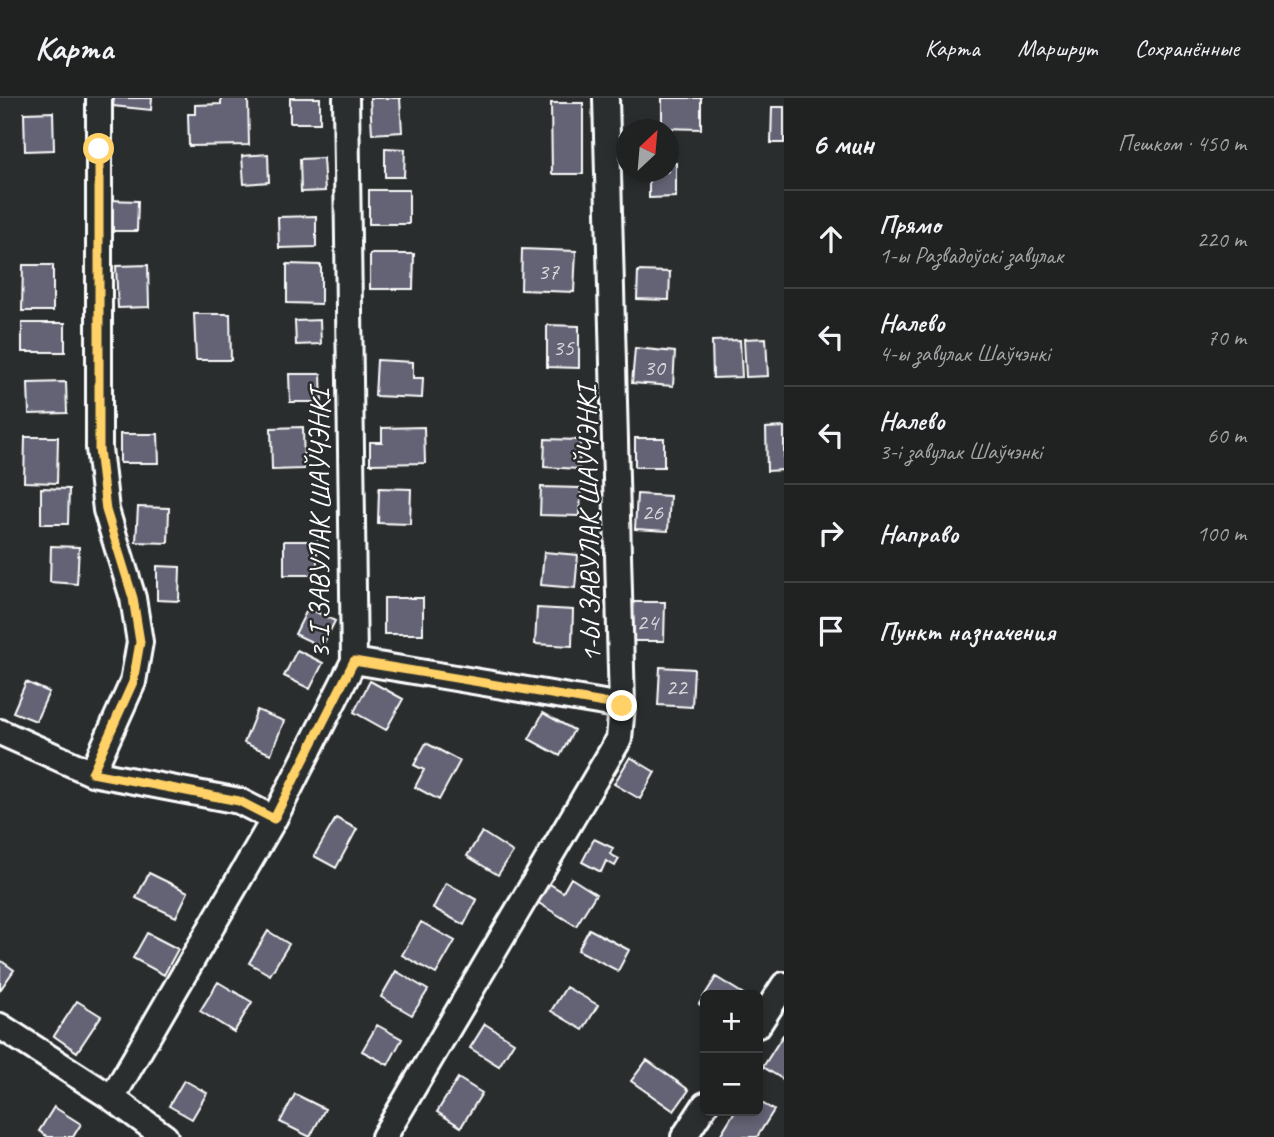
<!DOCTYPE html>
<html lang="ru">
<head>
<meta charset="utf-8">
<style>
	:root { --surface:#202222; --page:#282a2a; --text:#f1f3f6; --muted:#a2a4a5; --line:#3d3f40 }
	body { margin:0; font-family:Caveat,sans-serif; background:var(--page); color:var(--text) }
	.controls { position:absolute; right:21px; bottom:21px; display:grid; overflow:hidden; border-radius:10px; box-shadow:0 4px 10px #0003 }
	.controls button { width:63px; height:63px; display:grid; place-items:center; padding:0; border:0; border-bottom:2px solid var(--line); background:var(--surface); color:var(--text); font:35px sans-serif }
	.compass { position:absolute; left:616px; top:21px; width:63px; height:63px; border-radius:50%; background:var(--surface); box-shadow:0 4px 10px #0003; rotate:26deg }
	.stop { position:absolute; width:21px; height:21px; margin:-16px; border:5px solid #ffd166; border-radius:50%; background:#fff }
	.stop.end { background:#ffd166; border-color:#fff; box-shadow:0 2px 7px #0008 }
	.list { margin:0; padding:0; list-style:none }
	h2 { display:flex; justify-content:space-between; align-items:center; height:91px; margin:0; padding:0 28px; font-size:30px }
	h2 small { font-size:23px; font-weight:400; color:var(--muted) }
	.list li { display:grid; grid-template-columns:46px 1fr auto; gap:21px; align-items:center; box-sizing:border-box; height:98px; padding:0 28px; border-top:2px solid var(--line) }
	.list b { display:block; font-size:26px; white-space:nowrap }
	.list p { margin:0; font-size:23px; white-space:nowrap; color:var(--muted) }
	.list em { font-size:23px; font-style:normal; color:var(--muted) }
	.icon { flex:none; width:38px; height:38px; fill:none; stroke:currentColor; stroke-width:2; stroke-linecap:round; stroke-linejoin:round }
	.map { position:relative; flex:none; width:784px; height:1039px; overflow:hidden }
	header { display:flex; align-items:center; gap:42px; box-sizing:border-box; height:98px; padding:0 35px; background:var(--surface); border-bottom:2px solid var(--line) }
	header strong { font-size:33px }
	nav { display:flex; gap:38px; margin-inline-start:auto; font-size:24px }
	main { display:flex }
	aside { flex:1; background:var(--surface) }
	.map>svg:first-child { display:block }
	.building { fill:#636375; stroke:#fff; stroke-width:2 }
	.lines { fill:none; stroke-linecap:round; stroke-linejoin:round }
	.minor-casing { stroke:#fff; stroke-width:30 }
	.minor { stroke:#2a2d2e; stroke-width:24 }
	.route { stroke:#ffd166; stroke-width:9 }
	.labels { text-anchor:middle; stroke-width:5; stroke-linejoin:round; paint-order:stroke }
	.number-label { font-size:24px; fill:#d8d8dc }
	.street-label { font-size:28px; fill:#fff; stroke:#2a2d2e }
</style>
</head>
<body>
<header>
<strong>Карта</strong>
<nav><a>Карта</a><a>Маршрут</a><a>Сохранённые</a></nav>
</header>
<main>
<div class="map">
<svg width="784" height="1039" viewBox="0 0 784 1039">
	<rect width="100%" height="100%" fill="#2a2d2e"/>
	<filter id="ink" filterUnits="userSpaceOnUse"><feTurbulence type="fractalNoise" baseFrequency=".0143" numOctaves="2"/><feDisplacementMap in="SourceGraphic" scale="14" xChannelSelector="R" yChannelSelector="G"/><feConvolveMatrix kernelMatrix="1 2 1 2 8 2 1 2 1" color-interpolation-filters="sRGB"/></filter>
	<g filter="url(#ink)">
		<path class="building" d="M114,0H152L151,12L113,8Z
			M221,0H248L249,47L189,48L188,16H195V7L221,6Z
			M290,0H320V25H290Z
			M370,0H400L402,34L372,36Z
			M662,0H701V31L662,30Z
			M551,5H583V76H552Z
			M772,9H784V45H771Z
			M53,14L54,52L25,53L24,15Z
			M385,50L405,51L404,79H385Z
			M268,56L269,84L244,86L242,58Z
			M323,60L325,93L301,94L300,61Z
			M668,65H676V99L649,100V74H668Z
			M369,92H409V126H369Z
			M108,102L138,103L137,133H108Z
			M316,118V149L279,150L278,119Z
			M522,151L576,153L574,194L521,192Z
			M370,156H414L413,191H370Z
			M287,166L321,167V206L287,205Z
			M23,167H53V213H22Z
			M148,167L149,209L118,210L116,168Z
			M638,173L670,174L669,202L637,201Z
			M194,216H230L231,262H196Z
			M320,222L321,246L296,247L295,223Z
			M22,225H65V254H22Z
			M547,227L579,228V270L547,269Z
			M766,240L768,278L746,279L744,241Z
			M740,242L742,279L713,280L712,243Z
			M635,250L675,254L673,288L632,285Z
			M377,262L413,264V280H423L422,300L375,298Z
			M289,276H321L322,304H290Z
			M66,284L67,315L29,316L28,285Z
			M303,329L304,371L272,372L271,330Z
			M424,329L425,365L370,366V344H382V330Z
			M784,329V372L767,373L766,330Z
			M120,336H158L159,365H120Z
			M25,339H58L57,385L24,384Z
			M635,340H664V369H635Z
			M545,341L580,342L579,371L544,369Z
			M541,389L581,390L580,418L540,417Z
			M41,390L69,391L68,426H41Z
			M379,390L411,391L410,426L378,425Z
			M637,396L670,398L668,433L635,431Z
			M138,409L169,410L168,445L136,444Z
			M284,443H317V477H284Z
			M51,448L79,449L77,486L50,484Z
			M544,454L578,457L575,490L541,487Z
			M157,468L180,469L179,503L157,502Z
			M384,500H423V536H384Z
			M630,504H665L664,543H629Z
			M308,510L335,523L322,549L295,536Z
			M537,510L573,512L572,548L535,546Z
			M297,552L323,565L310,591L284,578Z
			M660,569L694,571L692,609L658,607Z
			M370,583L403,601L386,632L354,614Z
			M26,584L49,594L36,623L13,614Z
			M257,612L284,623L271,656L244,645Z
			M543,615L574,632L560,658L529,641Z
			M426,645L460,663L439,702L415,689L424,672L414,667Z
			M630,659L655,674L640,701L614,686Z
			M336,720L357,731L336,770L314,758Z
			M482,734L513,754L498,777L467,758Z
			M594,741L613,750L610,756L619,761L615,768L606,763L601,774L582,764Z
			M149,775L188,794L176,819L136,800Z
			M571,780L596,796L576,828L532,801L543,782L563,794Z
			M446,785L477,802L464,827L433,810Z
			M421,824L455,843L436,876L402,857Z
			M589,831L629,852L618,873L578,852Z
			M268,833L289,846L270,877L249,865Z
			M147,835L178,851L164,877L133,860Z
			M0,862L14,872L0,892Z
			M396,873L428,892L412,917L381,899Z
			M716,879L745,897H705V910L699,906Z
			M218,884L252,904L234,934L200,913Z
			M566,889L598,907L583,932L551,913Z
			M77,903L101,918L77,954L54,938Z
			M485,926L514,944L499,968L470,950Z
			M377,927L402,941L388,967L362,953Z
			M783,937H784V982L763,969Z
			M647,962L689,992L674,1013L631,983Z
			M458,980L482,995L461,1029L437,1014Z
			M184,982L207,995L192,1021L169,1008Z
			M295,996L325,1011L310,1039L280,1024Z
			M758,1003L774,1012L757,1039H719L735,1013H758Z
			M54,1009L81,1026L73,1039H48L39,1033Z"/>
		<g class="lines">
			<defs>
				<path id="minor" d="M354,563L622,608
					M0,634L92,675L239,703L274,721
					M92,675L133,584L140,544L133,500L106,412L99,350V0
					M758,927L784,887
					M0,928L112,1000L165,1039
					M112,1000L274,721L354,563L346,0
					M384,1039L619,641L622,608L606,0
					M684,1039L705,1007"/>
			</defs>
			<use href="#minor" class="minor-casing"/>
			<use href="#minor" class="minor"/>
		</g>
	</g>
	<g class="lines" filter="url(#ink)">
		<path class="route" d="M99,51V351L106,412L133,500L140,544L133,584L92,675L239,703L274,721L354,563L622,608"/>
	</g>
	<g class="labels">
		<g class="number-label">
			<text x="548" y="181">37</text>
			<text x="563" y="257">35</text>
			<text x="654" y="277">30</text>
			<text x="652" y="422">26</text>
			<text x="647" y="532">24</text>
			<text x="676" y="597">22</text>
		</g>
		<g class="street-label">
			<text transform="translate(319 426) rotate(-90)" y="10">3-І ЗАВУЛАК ШАЎЧЭНКІ</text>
			<text transform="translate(588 426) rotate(-91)" y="10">1-Ы ЗАВУЛАК ШАЎЧЭНКІ</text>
		</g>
	</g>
</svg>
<div class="controls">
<button>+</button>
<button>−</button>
</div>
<svg class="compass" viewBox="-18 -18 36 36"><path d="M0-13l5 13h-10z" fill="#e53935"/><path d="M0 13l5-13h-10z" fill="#a2a4a5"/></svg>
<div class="stop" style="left:99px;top:51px"></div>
<div class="stop end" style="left:622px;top:608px"></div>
</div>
<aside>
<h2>6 мин<small>Пешком · 450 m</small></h2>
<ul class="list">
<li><svg class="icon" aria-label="ahead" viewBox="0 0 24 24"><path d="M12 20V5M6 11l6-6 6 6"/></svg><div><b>Прямо</b><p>1-ы Развадоўскі завулак</p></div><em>220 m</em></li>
<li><svg class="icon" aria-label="left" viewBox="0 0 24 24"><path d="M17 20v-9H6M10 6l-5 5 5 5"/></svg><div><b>Налево</b><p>4-ы завулак Шаўчэнкі</p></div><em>70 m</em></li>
<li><svg class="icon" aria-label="left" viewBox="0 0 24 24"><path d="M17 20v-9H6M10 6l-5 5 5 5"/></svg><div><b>Налево</b><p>3-і завулак Шаўчэнкі</p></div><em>60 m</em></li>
<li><svg class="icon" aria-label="right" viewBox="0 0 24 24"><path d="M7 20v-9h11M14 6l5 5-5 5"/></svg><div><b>Направо</b></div><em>100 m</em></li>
<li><svg class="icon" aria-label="arrive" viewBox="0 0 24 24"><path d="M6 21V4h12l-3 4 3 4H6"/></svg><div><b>Пункт назначения</b></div></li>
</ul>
</aside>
</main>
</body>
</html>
